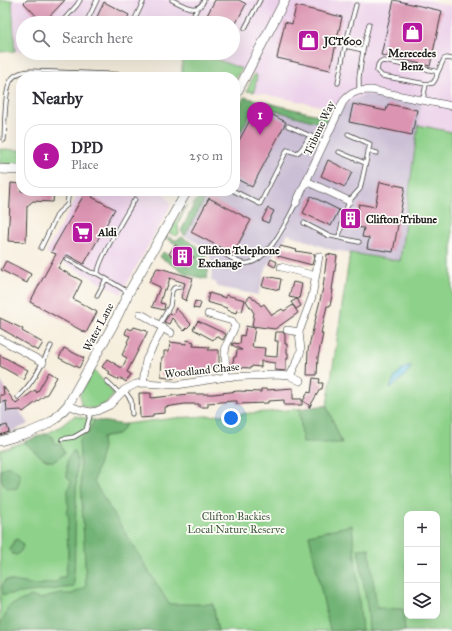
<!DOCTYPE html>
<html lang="en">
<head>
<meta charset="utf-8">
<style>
	:root { --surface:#fff; --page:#f7f7f7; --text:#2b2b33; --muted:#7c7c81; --line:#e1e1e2; --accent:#b5179e }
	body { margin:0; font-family:"IM FELL Great Primer",serif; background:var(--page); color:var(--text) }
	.controls { position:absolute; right:12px; bottom:12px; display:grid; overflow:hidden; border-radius:8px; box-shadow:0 4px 16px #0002 }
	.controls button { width:36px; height:36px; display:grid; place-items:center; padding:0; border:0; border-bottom:1px solid var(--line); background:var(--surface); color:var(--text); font:20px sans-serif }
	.you { position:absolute; left:231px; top:418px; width:14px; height:14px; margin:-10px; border:3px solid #fff; border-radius:50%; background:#1a73e8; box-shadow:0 0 0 6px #1a73e833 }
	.badge { display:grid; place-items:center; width:26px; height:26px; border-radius:50%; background:var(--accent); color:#fff; font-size:13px; font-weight:700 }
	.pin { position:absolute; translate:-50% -33px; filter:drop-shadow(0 1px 2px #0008) }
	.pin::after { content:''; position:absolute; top:21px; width:14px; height:12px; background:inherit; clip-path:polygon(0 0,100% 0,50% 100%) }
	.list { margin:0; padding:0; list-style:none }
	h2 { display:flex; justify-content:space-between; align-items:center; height:52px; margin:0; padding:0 16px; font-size:17px }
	h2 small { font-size:13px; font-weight:400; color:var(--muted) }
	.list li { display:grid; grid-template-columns:26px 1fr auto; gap:12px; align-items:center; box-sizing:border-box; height:64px; margin:0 8px 8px; padding:0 8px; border:1px solid var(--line); border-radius:16px }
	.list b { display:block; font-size:15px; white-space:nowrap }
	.list p { margin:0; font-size:13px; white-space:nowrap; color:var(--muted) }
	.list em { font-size:13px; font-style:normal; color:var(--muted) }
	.icon { flex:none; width:22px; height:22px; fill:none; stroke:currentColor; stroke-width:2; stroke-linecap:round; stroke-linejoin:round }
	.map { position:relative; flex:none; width:452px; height:631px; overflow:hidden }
	.search { position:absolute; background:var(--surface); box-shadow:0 4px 16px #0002; left:16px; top:16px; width:224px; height:44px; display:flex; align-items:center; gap:10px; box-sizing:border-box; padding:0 14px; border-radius:22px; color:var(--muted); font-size:15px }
	.panel { position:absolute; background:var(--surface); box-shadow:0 4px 16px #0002; left:16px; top:72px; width:224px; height:124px; border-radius:16px }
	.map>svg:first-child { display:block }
	.built { fill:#ecd1ea }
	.industrial { fill:#cbbfd5 }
	.green { fill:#8ed18a; stroke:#557653; fill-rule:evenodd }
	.forest { fill:#72b376; stroke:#476849 }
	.water { fill:#5ebddd; stroke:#3d6c7c }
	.building { fill:#db94b1 }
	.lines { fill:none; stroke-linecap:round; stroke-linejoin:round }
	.lane-casing { stroke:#3d3c39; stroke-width:5 }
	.street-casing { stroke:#3d3c39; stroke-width:8 }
	.secondary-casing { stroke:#3d3c39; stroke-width:10 }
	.lane { stroke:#fff; stroke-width:3.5 }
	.street { stroke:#fff; stroke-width:7 }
	.secondary { stroke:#fff; stroke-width:9 }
	.labels { text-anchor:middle; stroke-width:3.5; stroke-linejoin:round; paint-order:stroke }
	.poi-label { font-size:11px; font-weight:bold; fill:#1c1c1c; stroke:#fdfcf7; text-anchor:start }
	.street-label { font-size:11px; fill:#1c1c1c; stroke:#fdfcf7 }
	.park-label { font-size:11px; fill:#445b42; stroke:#fdfcf7 }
</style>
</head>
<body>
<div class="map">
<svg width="452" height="631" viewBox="0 0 452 631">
	<rect width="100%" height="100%" fill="#fdfcf7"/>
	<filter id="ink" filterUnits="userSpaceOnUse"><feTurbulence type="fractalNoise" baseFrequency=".025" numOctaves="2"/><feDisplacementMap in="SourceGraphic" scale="8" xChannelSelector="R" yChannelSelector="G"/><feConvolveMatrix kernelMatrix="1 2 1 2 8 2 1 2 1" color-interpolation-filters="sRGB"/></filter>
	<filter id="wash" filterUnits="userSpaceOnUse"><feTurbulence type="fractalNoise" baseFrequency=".012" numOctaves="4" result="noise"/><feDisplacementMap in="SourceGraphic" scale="16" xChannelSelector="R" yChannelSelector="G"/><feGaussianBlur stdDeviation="0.9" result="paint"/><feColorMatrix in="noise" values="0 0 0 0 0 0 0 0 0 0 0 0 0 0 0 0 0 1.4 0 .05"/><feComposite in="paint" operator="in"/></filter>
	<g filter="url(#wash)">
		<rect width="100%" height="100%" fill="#f7efde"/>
		<path class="built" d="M12,0H426L452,6V132L418,125L422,101L364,95L335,109L254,92L257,76L216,59L63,53H233V23H23V52L15,51Z
			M80,191H162L171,203L170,207L121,294L46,253Z"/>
		<path class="industrial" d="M364,95L422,101L418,125L400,261L332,250L288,234L268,263L258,295L218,287L215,282L211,281L212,271L211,260L208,251L204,247L185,236L209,191H235V143L255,105L323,124L330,118L335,109Z
			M0,380L28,424L9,433L0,435Z"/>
		<path class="green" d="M0,0H12L15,51L0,52Z
			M182,57L216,59L242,69L235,78L223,77L215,74L182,73Z
			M254,74L257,76L254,92L247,91Z
			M418,125L452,132V631H0V450C18,444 44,437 59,427C65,424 68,419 75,416L117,425L175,418L267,412L327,406L350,253L400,261ZM407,514H437V616H407Z
			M0,149L21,150V165L0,164Z
			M187,204L178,225L179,234L176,236L169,233Z
			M94,370L114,394C107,405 94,413 81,405L80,394Z"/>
		<path class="forest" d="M244,97L330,118L323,124L255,105L235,143C235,124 236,113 244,97Z
			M200,191H209L185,236L181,231Z
			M168,237L176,240L182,237C203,250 212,252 207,279L188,275L160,257L163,252L190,268L196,256L167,239Z
			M319,406H327L342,443H303L299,409Z
			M94,420L126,425L118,434L102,438L103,447L94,482L169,604H213L218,631H0V623H1L6,614L8,607C15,602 23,601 31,596L39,599L61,594H72L86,587L79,439L89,433Z
			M44,434L52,436L55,445L61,444L64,452C51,474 36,451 24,442Z
			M73,451H75L77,459L74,587L3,595L2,586L4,581L7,580L37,585L56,582L61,577H65L68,556L67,529L69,518L66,512L69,507C65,495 68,492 71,481L67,477V460Z
			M9,466C21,470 22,477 17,488C5,492 0,481 1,470L5,467Z
			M352,525L362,631H330L309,535Z
			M17,539L21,542L23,546L21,551L17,555L12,554L10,550L14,541Z
			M369,548L377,608L403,609L405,631H369L368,612L358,549Z"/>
		<path class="water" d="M412,366C406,375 400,382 390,388C394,376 400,368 412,366Z"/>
		<g id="blocks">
			<path class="building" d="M27,0H65L43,23L24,3Z
				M215,0H239L246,4L236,23H203Z
				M394,0L442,11L430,66L381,55Z
				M104,2L129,15L125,23H94Z
				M296,6L342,17L330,70L277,58L285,22L292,24Z
				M353,104L386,111L388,104L417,110L412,135L349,122Z
				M257,107L286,122L252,187L235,178V148Z
				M328,160L352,172L345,187L321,176Z
				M380,182L405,187L393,252L367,248L369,238L362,237L364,228L355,227L359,204L375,207Z
				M11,183L21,184V191H54L53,202L33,201L27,206L26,242L8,241Z
				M86,191L94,194L92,197L115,209L84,264L66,254L58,268L82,281L73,299L97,312L86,333L30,302L56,254L51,252Z
				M311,196L339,210L331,226L303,213Z
				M209,198L251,220L233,254L191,232Z
				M268,208L274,211L268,223L262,220Z
				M175,245L194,257L188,266L169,254Z
				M280,246L297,250L296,251L315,254L312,265L278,256Z
				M327,254L337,256L332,290H333L330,306H327L321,333L323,334L318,357L317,375H307L308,350L323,288Z
				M271,259L277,262L275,267L269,264Z
				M6,261L31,274L27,283L1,270Z
				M157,268L163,269L193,278L186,301L181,298L185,283L170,278L166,290L164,289L160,303L165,304L164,310L152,307L160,287L149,282Z
				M265,276L281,279L279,290L262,286Z
				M293,282L302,284L299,299L289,297Z
				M209,293L226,298V295L245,300L242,312L237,310L236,313L227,310V308L207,302Z
				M250,296L257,301L261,306L264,304L272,315L282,309L284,311L293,305L298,313L275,329L252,326L254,313L246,301Z
				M297,299L301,306L296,309L291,302Z
				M195,301L201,303L199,309L193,308Z
				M176,308L191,324L184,331L172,318L169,324L164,322L170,313L173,315Z
				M0,318L23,329L22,331L43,343L38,351L14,337V336L0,328Z
				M198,321L226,334L223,340L216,336L213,340L193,329Z
				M246,326L255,328L252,347L265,348L264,356L277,357L278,341H275L276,332H283L285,335V344H287V353H288V359H286V371L275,370V363L261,361V367L252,366L251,368L232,367L234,357H236L237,350H242L232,345L233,343L240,344L241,335L244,336Z
				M134,327L147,331V333L127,372L131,374L126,382L120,378L119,380L108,374L110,372L102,367L107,359L122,368L127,358L122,355L128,343L127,342L130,336L125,334L127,328L132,330Z
				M187,340L194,342L193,346L210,347L208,350H219V367L207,368L208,372L175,373V378L161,376L162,357H164V351H169L170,342L186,344Z
				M64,348L84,358L79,368L59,358Z
				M0,355L28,370L23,379L0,366Z
				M49,372L57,377L47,394L23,412L21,410L6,411L7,410L6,401L0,403V395H4L3,386L16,404L35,390L37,393Z
				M313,378L320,379L319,383H323L322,389H320L309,408V405L303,401L308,392L311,393Z
				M293,388V399H302V405H284V400L268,401V403L237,404V401H233L208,403V407H199V404H185L165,407V413L153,414V417L140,418L139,393H151V398L189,394H213L238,391L261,392V389H266V390Z
				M7,425L9,432L0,435V427Z"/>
		</g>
	</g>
	<g filter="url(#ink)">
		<use href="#blocks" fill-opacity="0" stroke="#3d3c39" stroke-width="1"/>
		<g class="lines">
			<defs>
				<path id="lane" d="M172,0C183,5 198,16 204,0
					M356,5L345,46L363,50L359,77V90
					M61,23L77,5L80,0
					M86,23L97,0
					M133,23L144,0
					M190,23L197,9
					M245,28L260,0
					M363,50L369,24
					M384,61L435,71C439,74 436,79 433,83L426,84L382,76L377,71L378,65L380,62Z
					M437,74L444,59L447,58L452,59
					M338,83L345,46
					M423,100L426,84
					M288,126L324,142
					M4,140C5,126 4,92 11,80C15,73 23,72 30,71L185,77
					M368,151L377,153
					M339,152L365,163
					M234,191L260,204L287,150L297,153C304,149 306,142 310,135
					M304,223L327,235L359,242
					M339,237L343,219L349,201L360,189L370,144L348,134
					M41,248L58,213L67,205L69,191
					M220,252C227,255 235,261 242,263C265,269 288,219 296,203
					M67,259L90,272L98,274
					M128,292L98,274C96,263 128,211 135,199
					M97,296L106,279
					M159,325L170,306L172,291L174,288L180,287
					M107,381L120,394
					M124,390L131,400L132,414
					M18,397C34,382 41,365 51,346
					M62,439L74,437L86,430L91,412"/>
				<path id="street" d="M306,181L349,201
					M296,203L343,102C351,92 358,90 371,90L452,106
					M281,267L316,276
					M140,314C152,318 160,328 171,333
					M208,314L232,321L235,326L226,346L225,353L226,377
					M287,330L299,332
					M0,339L43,362
					M290,376L299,357L301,350L299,332L312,297L319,256
					M143,383L146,360L162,329
					M68,405L81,410L91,412L97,411L110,405L124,390L136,384L143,383L177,385L226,377L276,375L290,376L300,381"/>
				<path id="secondary" d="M235,96L285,0
					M0,169L21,170
					M0,441L28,433L42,427L54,420L68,405L113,325L129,292L187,191"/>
			</defs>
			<use href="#lane" class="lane-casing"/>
			<use href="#street" class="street-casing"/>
			<use href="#secondary" class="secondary-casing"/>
			<use href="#lane" class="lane"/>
			<use href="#street" class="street"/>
			<use href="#secondary" class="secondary"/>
		</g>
	</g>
	<defs>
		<symbol id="shop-square" viewBox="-11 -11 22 22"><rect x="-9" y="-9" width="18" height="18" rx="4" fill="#b5179e" stroke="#fdfcf7"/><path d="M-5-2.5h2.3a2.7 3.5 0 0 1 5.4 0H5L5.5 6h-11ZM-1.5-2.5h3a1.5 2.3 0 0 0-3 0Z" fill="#fff"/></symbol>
		<symbol id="building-square" viewBox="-11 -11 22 22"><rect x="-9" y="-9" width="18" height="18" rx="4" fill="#b5179e" stroke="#fdfcf7"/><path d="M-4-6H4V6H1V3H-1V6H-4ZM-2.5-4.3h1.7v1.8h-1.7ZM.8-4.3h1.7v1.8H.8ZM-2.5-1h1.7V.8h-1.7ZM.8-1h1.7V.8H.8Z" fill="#fff"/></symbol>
		<symbol id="supermarket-square" viewBox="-11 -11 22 22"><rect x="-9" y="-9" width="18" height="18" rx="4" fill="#b5179e" stroke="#fdfcf7"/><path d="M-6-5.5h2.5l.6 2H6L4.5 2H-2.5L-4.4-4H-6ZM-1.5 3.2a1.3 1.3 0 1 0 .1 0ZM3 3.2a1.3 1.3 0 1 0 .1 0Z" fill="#fff"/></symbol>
	</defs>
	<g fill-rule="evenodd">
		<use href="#shop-square" x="400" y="20" width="25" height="25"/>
		<use href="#shop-square" x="296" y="28" width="25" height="25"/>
		<use href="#building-square" x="338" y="206" width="25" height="25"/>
		<use href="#supermarket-square" x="70" y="220" width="25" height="25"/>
		<use href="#building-square" x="170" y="244" width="25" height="25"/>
	</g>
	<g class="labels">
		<g class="poi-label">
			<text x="324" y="45">JCT600</text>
			<text x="412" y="57" text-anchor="middle">Merecedes<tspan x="412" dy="13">Benz</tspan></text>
			<text x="366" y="223">Clifton Tribune</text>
			<text x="98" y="236">Aldi</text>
			<text x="198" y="254">Clifton Telephone<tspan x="198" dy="13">Exchange</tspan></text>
		</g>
		<g class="street-label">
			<text transform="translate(319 128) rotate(-65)" y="4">Tribune Way</text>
			<text transform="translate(98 327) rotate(-62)" y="4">Water Lane</text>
			<text transform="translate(202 370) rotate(-6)" y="4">Woodland Chase</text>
		</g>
		<g class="park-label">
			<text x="236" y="520">Clifton Backies<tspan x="236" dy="13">Local Nature Reserve</tspan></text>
		</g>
	</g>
</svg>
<div class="controls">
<button>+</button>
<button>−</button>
<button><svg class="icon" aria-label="layers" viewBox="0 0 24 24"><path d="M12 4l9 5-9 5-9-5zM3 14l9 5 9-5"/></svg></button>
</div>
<div class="you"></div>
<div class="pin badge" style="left:260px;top:135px">1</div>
<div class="search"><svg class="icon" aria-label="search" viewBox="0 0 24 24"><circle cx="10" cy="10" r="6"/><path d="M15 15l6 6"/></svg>Search here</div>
<section class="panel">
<h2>Nearby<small></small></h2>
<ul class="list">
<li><span class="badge">1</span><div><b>DPD</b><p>Place</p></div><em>250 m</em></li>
</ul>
</section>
</div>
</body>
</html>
